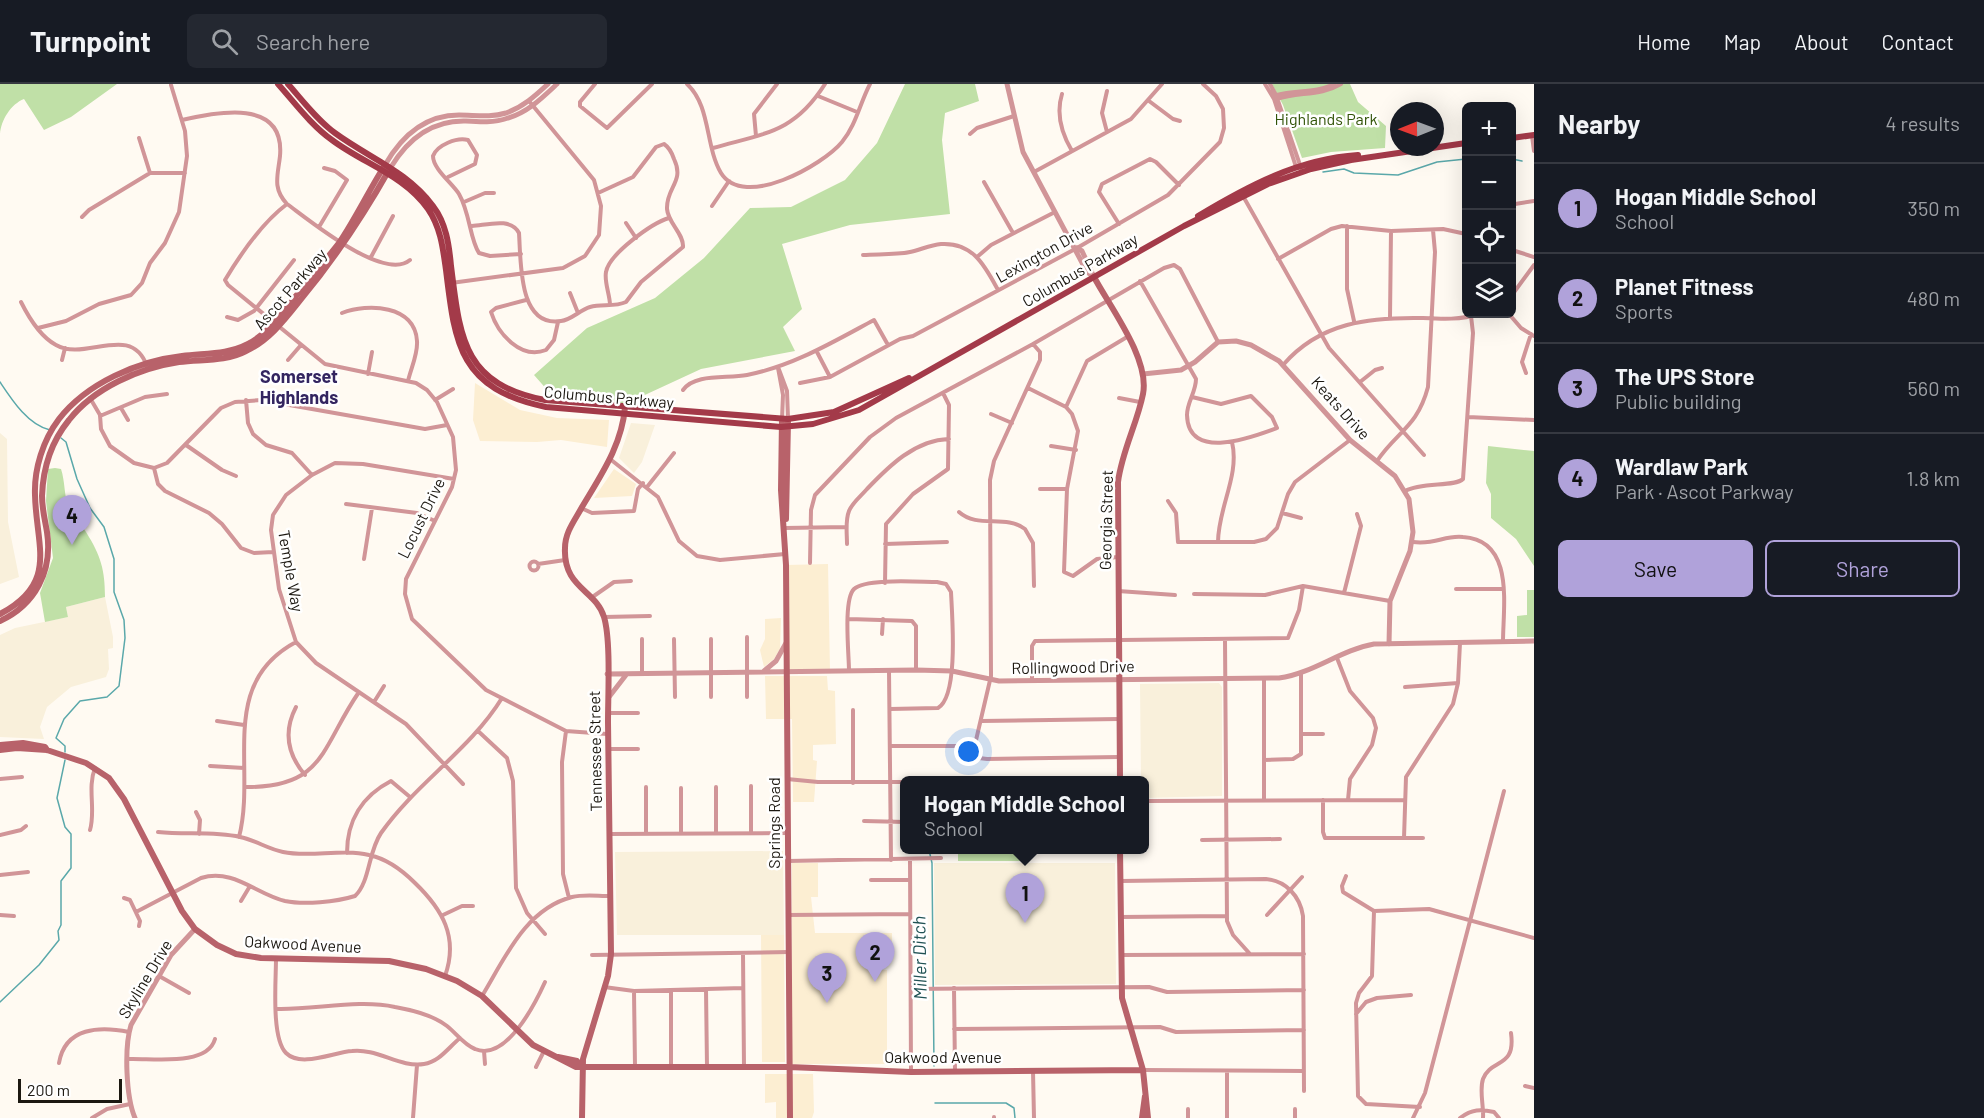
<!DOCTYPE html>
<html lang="en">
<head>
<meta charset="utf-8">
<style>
	:root { --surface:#171b24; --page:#242831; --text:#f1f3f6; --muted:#9ea1a6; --line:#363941; --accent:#b0a2da }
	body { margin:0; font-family:Barlow,sans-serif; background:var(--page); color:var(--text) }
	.controls { position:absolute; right:18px; top:18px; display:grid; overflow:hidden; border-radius:9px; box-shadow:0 6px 24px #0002 }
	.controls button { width:54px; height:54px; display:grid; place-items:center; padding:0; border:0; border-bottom:2px solid var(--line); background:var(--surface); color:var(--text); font:30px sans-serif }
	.compass { position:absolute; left:1390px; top:18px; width:54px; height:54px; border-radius:50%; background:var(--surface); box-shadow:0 6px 24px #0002; rotate:269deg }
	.scale { position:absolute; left:18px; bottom:15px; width:104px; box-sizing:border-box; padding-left:6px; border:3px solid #1c1811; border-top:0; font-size:16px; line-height:21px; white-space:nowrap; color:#1c1811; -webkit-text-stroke:4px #fff; paint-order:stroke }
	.you { position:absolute; left:969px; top:668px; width:21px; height:21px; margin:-15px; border:4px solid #fff; border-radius:50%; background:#1a73e8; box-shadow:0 0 0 9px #1a73e833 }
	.badge { display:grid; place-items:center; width:39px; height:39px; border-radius:50%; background:var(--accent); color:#111; font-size:20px; font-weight:700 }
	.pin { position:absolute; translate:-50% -50px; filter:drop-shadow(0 2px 3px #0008) }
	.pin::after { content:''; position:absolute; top:32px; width:21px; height:18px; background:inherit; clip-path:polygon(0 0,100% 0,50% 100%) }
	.popup { position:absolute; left:900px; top:692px; width:249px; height:78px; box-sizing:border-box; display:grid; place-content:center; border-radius:9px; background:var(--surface); filter:drop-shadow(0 2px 4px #0005); font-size:20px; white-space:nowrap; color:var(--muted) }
	.popup b { font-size:22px; color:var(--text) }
	.popup::after { content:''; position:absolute; left:50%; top:100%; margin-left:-12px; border:12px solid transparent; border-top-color:var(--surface) }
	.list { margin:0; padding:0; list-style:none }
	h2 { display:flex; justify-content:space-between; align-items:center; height:78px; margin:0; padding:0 24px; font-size:26px }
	h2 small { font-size:20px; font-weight:400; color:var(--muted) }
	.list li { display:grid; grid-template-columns:39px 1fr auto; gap:18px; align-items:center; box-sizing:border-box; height:90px; padding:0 24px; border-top:2px solid var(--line) }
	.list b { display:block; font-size:22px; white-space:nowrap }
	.list p { margin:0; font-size:20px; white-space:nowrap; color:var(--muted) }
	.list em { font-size:20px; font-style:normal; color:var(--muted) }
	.actions { display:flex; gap:12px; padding:18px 24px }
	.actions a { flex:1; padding:14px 0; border:2px solid var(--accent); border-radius:9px; text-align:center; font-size:21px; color:var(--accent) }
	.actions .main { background:var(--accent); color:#111 }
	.icon { flex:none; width:33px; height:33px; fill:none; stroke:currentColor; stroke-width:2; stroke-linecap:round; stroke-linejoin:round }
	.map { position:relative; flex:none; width:1534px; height:1034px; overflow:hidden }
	header { display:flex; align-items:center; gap:36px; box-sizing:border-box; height:84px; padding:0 30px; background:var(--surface); border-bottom:2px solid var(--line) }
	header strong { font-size:28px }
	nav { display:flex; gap:33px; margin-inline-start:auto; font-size:21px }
	.search { width:420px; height:54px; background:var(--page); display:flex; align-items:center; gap:15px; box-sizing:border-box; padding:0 21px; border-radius:9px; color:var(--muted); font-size:22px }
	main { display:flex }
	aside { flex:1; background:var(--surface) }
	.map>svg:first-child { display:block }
	.built { fill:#fceed2 }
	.education { fill:#f9f0db }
	.green { fill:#c0e0a7 }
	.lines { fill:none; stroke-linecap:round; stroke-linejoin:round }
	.stream { stroke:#5aa8aa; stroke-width:1.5 }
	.minor { stroke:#d19598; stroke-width:4 }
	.tertiary { stroke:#d19598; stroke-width:5 }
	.secondary { stroke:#b8626a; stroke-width:6 }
	.primary { stroke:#a33a49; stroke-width:6 }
	.labels { text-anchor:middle; stroke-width:5; stroke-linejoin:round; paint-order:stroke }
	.park-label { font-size:16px; fill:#325408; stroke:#fff }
	.street-label { font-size:16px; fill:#1c1811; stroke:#fff }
	.neighbourhood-label { font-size:18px; font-weight:bold; fill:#332560; stroke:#fff }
	.water-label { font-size:18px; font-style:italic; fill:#205254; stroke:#fff }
</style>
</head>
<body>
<header>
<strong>Turnpoint</strong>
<div class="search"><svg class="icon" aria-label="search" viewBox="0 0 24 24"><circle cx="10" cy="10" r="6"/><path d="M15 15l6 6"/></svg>Search here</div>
<nav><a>Home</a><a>Map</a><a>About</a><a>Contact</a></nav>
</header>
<main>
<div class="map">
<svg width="1534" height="1034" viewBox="0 0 1534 1034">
	<rect width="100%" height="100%" fill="#fffaf2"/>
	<path class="built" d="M475,299L520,326L557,334L609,336L607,363L561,356L537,358L480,357L473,336Z
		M614,385L636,400L632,412L594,414Z
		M828,480L830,587H787L786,481Z
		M781,534L780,565L774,575L764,583L760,566L765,555V535Z
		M765,592H827L828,606L835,607L836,660L813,661V676L817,677L814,718H793L792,635H766Z
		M792,779H818V813H811L815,849H892V864L882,868V886H887V980H792Z
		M761,851H784L785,978H762Z
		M765,990H813L814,1028L812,1034H776V1018L765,1019Z"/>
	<path class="education" d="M631,339L655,341L642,378L634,389L619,374Z
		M0,349L7,355L8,438L19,493L0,500Z
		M105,513L113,553V564L108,565L109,585L106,593L71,603L47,623L40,643L44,655L0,653V551L15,544L68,533L66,523Z
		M1219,599L1222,603V712L1145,714V696H1141L1140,600Z
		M783,767L784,851H617L615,768Z
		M934,779H1115L1116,900L935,901Z"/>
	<path class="green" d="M0,0H117L71,33L44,46L24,15C11,20 1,36 0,50Z
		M905,0H975L979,17L945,29L942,56L950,130L850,141L782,160L802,225L783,243L795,267L701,285L621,322L593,310L549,308L534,291L587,244L655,214L704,174L750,124L791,123L845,96L877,59Z
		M1272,0H1350L1358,18L1386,42L1385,64L1331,68L1302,74L1283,21Z
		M1488,362L1534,367V482L1516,455L1491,434V410L1486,399Z
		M55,384L61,385C65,397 64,410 68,422C72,433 80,439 86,448C101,472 105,486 105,513L66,523L68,533L45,538L40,509L53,474L46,417L48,385Z
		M1534,497V553H1517V532L1527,531V506H1534Z
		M958,766H1026V777H958Z"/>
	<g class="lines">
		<path class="stream" d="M1512,75L1522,77
			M1323,88L1344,85L1354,89L1398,91L1437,78L1466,75
			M0,298C12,316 28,341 50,346
			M61,354L66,358L77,395L90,424L104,443L114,475V508L124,536L125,554L119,602L107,613L80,617L64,635L56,654L65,662V668
			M929,766L932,779L934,982
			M0,918L39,881L59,856L58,847L61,841V797L71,784V750L65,743L57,714L65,676
			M935,1019H1006L1014,1024L1015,1034"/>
		<path class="minor" d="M595,0L580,18V22L607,44L652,0
			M687,0C711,22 705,62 721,89C744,126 823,81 842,58C856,41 860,19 870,0
			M1265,0L1274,15L1296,83
			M1270,0L1276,11L1301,84
			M1107,7L1102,29L1107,48
			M1062,10C1056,29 1062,50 1072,67
			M1277,11C1296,6 1316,9 1334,0
			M818,12L857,28
			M1277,15C1299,8 1321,12 1341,0
			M1149,17L1173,35L1180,37
			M182,36C217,28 285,14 280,72C278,91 272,104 287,120C309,136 384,198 410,176
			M970,50L977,44L1014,32
			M756,52L754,30L777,0
			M1532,52L1534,67
			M139,54L150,89
			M713,64C765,49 794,49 825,0
			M1034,88L1131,35L1162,0
			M448,93L475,80L477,71L468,56C457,53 437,61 433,72C433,85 452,99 459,110C470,129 470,156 479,169L490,172L521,170
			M984,98L1013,149
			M1243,112L1329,264L1424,371
			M464,118L485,109H494
			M287,120C263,138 240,171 225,196L228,201L325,280L416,299L427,306L437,318L453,353L456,386L452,403L406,495L405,510L412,535L486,606L566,647L607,650
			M1515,120L1534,117
			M712,122L729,97
			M82,133L89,126L150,89H185
			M626,139L636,154
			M1119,140L1099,108L1102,100L1150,75L1156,78L1179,101
			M472,142C487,141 511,133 519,149C521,177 518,244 561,237C571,236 580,226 590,223C602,220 615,223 626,218L641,198L683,163C684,150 668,139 667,125C666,103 685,98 674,75C672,69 670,64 664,60L656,63L633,93L598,109
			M1347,142V205L1354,237
			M319,143L347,96L335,87L324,84
			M1512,166L1534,173
			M863,171C879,170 895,171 910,168C920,166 930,161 941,160C973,158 985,182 998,206
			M371,173L393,132
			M977,173L991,161L1055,128
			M1278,175L1331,145L1342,142L1391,147L1443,145L1466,150
			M1140,197L1196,295C1196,308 1187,318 1187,331C1188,378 1253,353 1277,344L1272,333L1251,312L1221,320L1192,313
			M451,199L563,184L585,172L599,151L601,122L594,96L529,17
			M570,209L578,229
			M1512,211L1534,181
			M526,216L496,224L491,228C498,250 521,276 546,266L554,256L558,238
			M21,218C28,232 41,253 56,261C85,278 131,238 147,282
			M610,221C610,211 604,198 606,188C609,170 652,139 669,134
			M342,229C368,219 415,221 417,257C418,270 411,284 408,297
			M1509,230L1521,244L1534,252
			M227,233L238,236L254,227L294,176
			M1390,234L1391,147
			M38,244L66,237L99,220L131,211L142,199L150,179L165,159L179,128L187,72L185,47L171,1
			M817,268L830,293L900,255L913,252L1077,164L1168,111L1220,58L1224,44L1223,25L1216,12L1203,0
			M62,276L65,264
			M288,276L301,261
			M1283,281C1320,238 1370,233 1423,234C1442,235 1461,236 1479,230
			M778,283L787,307L788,334
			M778,284L783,311L782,335
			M1526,289L1522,278L1531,250
			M368,290L372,268
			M1360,298L1375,286L1382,284
			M800,299L830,293
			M1028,304L1066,323L1072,330L1078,347L1067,405L1064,488L1073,492L1097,475L1118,473
			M683,306C695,289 727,295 747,291C793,282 833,258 874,236L888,261
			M90,314L100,331L101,345L110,362L134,379L154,384L167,379L221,324L235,318L261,316L425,345L447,341
			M1119,314L1140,318
			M246,316L248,339L253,350L266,361L292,369L312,391
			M435,316L453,305
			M1066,323L1087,277L1127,253
			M121,324L128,336
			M991,330L1012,339
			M100,332L145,313L167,310
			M1468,333L1534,336
			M186,361L222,386L236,392
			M1051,362L1076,366
			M610,375L658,413L679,457L697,472L720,476L785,470
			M1377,377C1397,347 1417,344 1428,303L1435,168L1433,146
			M154,384L158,400L165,407L209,429L222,440L241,464L254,469L273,468
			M454,395L363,380L335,379L312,391L286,411L273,431L271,446L279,505L296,558L316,579L406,640L463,700
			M647,403L674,369
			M1040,405H1067
			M1405,407C1422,398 1455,403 1463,395L1473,249L1471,232
			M1168,417L1176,429L1178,458H1254L1266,455L1277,444L1288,410L1295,398L1350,356
			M346,420L417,429L435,437
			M581,424L592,429L634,427L638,405L643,399
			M959,428C978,445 1005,430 1025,445L1033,459L1034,502
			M1282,429L1301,434
			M785,444L846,443
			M1218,458C1218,424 1240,391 1232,358
			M1413,458C1436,461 1444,451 1463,453C1515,456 1503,522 1503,558
			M847,460C847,449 845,437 849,427C852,419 861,412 867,405C889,382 915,356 949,355
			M885,460L947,458
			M364,475L372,424
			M529.5 482a4.5 4.5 0 1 1 9 0a4.5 4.5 0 1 1-9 0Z
			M810,479L811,426L815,411L870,353L896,334L1033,260L1164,184L1174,181L1180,185L1218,258
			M538,480L565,476
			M885,499L886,440L913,410L948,385L949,321L943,309
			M1456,505H1503
			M1118,507L1175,511
			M1344,509L1361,442L1357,430
			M1194,510L1265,511L1303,502L1390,517
			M591,514L614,498L631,497
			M604,533L650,532
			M849,535L912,537L916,542V586
			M882,550L883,535
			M642,555V589
			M674,555L675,613
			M711,555V613
			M1225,555L1227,837L1233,851L1250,870
			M1337,574L1350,607L1373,634L1376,644L1372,661L1350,695L1348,716
			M849,587C849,570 843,516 854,505C866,494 919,498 937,498L946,500L951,508C952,531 959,612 938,624L890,625
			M889,587L891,776
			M1264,595V716
			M1032,597V562L1035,557L1288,554L1299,526L1303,502
			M1405,603L1458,599
			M747,613V553
			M374,618L384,602
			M296,623C283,648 288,671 305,691
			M853,626V699
			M608,629H638
			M217,637L244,641
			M981,637L1119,635
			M478,647L507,674L513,697L516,804L527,829L545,850
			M566,647L562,678L563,790L569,814
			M1303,650H1323
			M890,662H963L979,674L987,675L1119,673
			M609,665H638
			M973,669L991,592L990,396L994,377L1040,276V268L1033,260
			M1264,676L1293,675L1301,670V589
			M210,682L244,684
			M0,695L22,693
			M787,695L818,698H905
			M1081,696H1120
			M751,702V749
			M245,703C325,704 321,663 359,608
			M716,703V749
			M681,704V749
			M1323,716V748L1325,754H1423
			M1145,717L1404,716
			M196,728L200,736L199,750
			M864,737L905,738
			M90,746C96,726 87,704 95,684
			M158,748C185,751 213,747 240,753C255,756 268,765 283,768C311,774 341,764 369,771C388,775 402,786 415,799C442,825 459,853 445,892
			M646,749V703
			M609,750L788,749
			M0,751L21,746L26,742
			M239,753C257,684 217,600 296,558
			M1404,754L1406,693L1453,620L1458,599L1460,559
			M1202,756L1280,755
			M347,769C347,737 362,712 391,697L410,713
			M910,776L911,988
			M788,777L941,774
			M0,791L28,788
			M1346,792L1342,802L1343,808L1374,827
			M871,796H910
			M1121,797L1266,795C1286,797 1300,812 1303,832L1304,1007
			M124,814L130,816L140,837L139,842
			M241,817L250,802
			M136,828L201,794C233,784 256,810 285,817C304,821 336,818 355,812C370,798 368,768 381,749C416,699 470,666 502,614
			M0,831L14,832
			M443,831L462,822H473
			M788,831L910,830
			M1267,831L1302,793
			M1120,833L1227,832
			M743,869L744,983
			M592,871L789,868
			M1122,871L1304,870
			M276,875C276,896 271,954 286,969C301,984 334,968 352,967C377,964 400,984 424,980C439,978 448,964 460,954
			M159,892L189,909
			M604,903L634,907L743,904
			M954,904L955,987
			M706,905L707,983
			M911,905L1149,903L1167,908L1304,906
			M671,906V982
			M634,907L635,983
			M482,912C504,876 525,825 572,813C584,810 597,812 610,812
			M277,925C315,926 358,915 395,923C412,926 433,931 447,942C456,949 464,961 475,965C506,978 535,920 545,898
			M1356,930L1366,918L1377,914L1411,911
			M954,945L1160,943L1176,948L1304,946
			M484,967L485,980
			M129,975C152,974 207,983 215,955
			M59,979C65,943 100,942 129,948
			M536,983L544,967
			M1143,986L1304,987
			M1033,987L1034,1034
			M1227,987V1034
			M1525,1002L1534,1004
			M1420,1023L1366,1020L1358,1012L1356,919L1359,909L1372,892L1374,827L1429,825L1534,854
			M1188,1025V1034
			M1295,1025V1034
			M994,1033V1034
			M92,1034L107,1025L130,1020
			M413,1034L417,981
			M1413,1034L1425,1009L1504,707
			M1460,1034C1472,1025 1481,1025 1494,1028L1499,1034
			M1483,1034C1484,1022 1479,1007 1483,995C1491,974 1516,985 1511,949"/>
		<path class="tertiary" d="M1007,0L1023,68L1087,188L1094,193
			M385,81C401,53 425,31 459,31C475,31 490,34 506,29C523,23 535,12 548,0
			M391,83C408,55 431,36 466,37C480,38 494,39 508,34C528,28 542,14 557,0
			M1077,164L1082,167L1094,193
			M1143,290L1181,286L1195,278L1218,258L1236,257L1251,261L1279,277L1350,356L1395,392L1409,415L1413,448L1410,467L1390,517L1389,560
			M764,587L776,577L786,559
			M607,590L916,586L952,587L999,597L1279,594C1314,589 1340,566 1374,560L1534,557
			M609,613L626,591
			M135,1034C126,1013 124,964 131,941L171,871L195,845"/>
		<path class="secondary" d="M1094,193C1110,223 1150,275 1143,310C1137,340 1122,367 1118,398L1120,696
			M782,335L781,406L786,481L790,1034
			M786,435L788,337
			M0,530C59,499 36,462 35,411C34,385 43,356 59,335C87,299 138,277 182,272C205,269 227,271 248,260C269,249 282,229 296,212C310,194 325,177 339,159C356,134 369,106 385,81
			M0,537C35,521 53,487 47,448C45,436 42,425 42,412C43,384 51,358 69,336C94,304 139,284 179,278C202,275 225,278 246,267C270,256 286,234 302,214C335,174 363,132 389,86
			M0,661L23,659L45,663L47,666
			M0,666L17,664L47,666L86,679L109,694L124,715L182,827L195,845L217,861L236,870L261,874L389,877L426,885L457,897L482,912L533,961L576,983H789L911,988L1143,986
			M1120,766L1122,914L1143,986L1148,1034
			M558,973L577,977L582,982
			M582,1034L583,975L608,892L611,870C610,793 609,715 608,638C608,611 611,556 604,533C596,506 563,504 565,464C565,448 575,436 582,423C601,391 622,361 625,323
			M1142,1034L1145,1012"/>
		<path class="primary" d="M278,0C295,19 311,41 332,56C364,80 404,91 428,125C441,144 443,165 446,186C455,262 460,305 546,323L781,343L813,340L859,326L1184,142L1268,100L1311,85L1351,76L1466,59
			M288,0C303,17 317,36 335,49C369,74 407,87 433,122C446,139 449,160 451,182C460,252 462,300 545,316L788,335L834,328L909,294
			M1512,54L1534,51
			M1198,132C1248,102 1298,75 1358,71"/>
	</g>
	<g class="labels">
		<g class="park-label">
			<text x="1326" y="41">Highlands Park</text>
		</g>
		<g class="street-label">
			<text transform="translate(1044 168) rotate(-29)" y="6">Lexington Drive</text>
			<text transform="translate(1080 186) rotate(-30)" y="6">Columbus Parkway</text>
			<text transform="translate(290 205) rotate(-49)" y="6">Ascot Parkway</text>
			<text transform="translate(609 313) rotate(5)" y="6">Columbus Parkway</text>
			<text transform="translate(1341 324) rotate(48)" y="6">Keats Drive</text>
			<text transform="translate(421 434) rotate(-64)" y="6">Locust Drive</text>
			<text transform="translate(1106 436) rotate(-89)" y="6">Georgia Street</text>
			<text transform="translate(291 487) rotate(80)" y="6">Temple Way</text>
			<text transform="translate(1073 583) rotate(-1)" y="6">Rollingwood Drive</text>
			<text transform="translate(595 667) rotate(-91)" y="6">Tennessee Street</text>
			<text transform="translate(774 739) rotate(-90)" y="6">Springs Road</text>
			<text transform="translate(303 860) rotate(3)" y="6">Oakwood Avenue</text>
			<text transform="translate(145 895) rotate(-59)" y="6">Skyline Drive</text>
			<text x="943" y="979">Oakwood Avenue</text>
		</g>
		<g class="neighbourhood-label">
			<text x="299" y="299">Somerset<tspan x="299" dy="21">Highlands</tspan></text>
		</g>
		<g class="water-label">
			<text transform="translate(920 874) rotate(-91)" y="6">Miller Ditch</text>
		</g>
	</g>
</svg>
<div class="controls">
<button>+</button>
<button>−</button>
<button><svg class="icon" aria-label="locate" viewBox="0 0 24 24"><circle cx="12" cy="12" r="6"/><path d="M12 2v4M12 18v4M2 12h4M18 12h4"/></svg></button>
<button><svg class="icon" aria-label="layers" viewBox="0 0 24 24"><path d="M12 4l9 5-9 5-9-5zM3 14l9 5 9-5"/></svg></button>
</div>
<svg class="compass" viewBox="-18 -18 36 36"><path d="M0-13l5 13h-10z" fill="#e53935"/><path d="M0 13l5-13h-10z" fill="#9ea1a6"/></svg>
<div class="scale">200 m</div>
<div class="you"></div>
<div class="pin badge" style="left:1025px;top:839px">1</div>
<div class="popup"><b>Hogan Middle School</b>School</div>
<div class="pin badge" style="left:875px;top:898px">2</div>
<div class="pin badge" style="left:827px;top:919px">3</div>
<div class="pin badge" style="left:72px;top:461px">4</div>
</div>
<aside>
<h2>Nearby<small>4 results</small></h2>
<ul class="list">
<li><span class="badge">1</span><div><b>Hogan Middle School</b><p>School</p></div><em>350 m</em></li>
<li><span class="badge">2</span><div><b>Planet Fitness</b><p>Sports</p></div><em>480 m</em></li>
<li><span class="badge">3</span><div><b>The UPS Store</b><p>Public building</p></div><em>560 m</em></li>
<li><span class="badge">4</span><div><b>Wardlaw Park</b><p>Park · Ascot Parkway</p></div><em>1.8 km</em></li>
</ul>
<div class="actions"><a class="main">Save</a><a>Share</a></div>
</aside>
</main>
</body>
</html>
